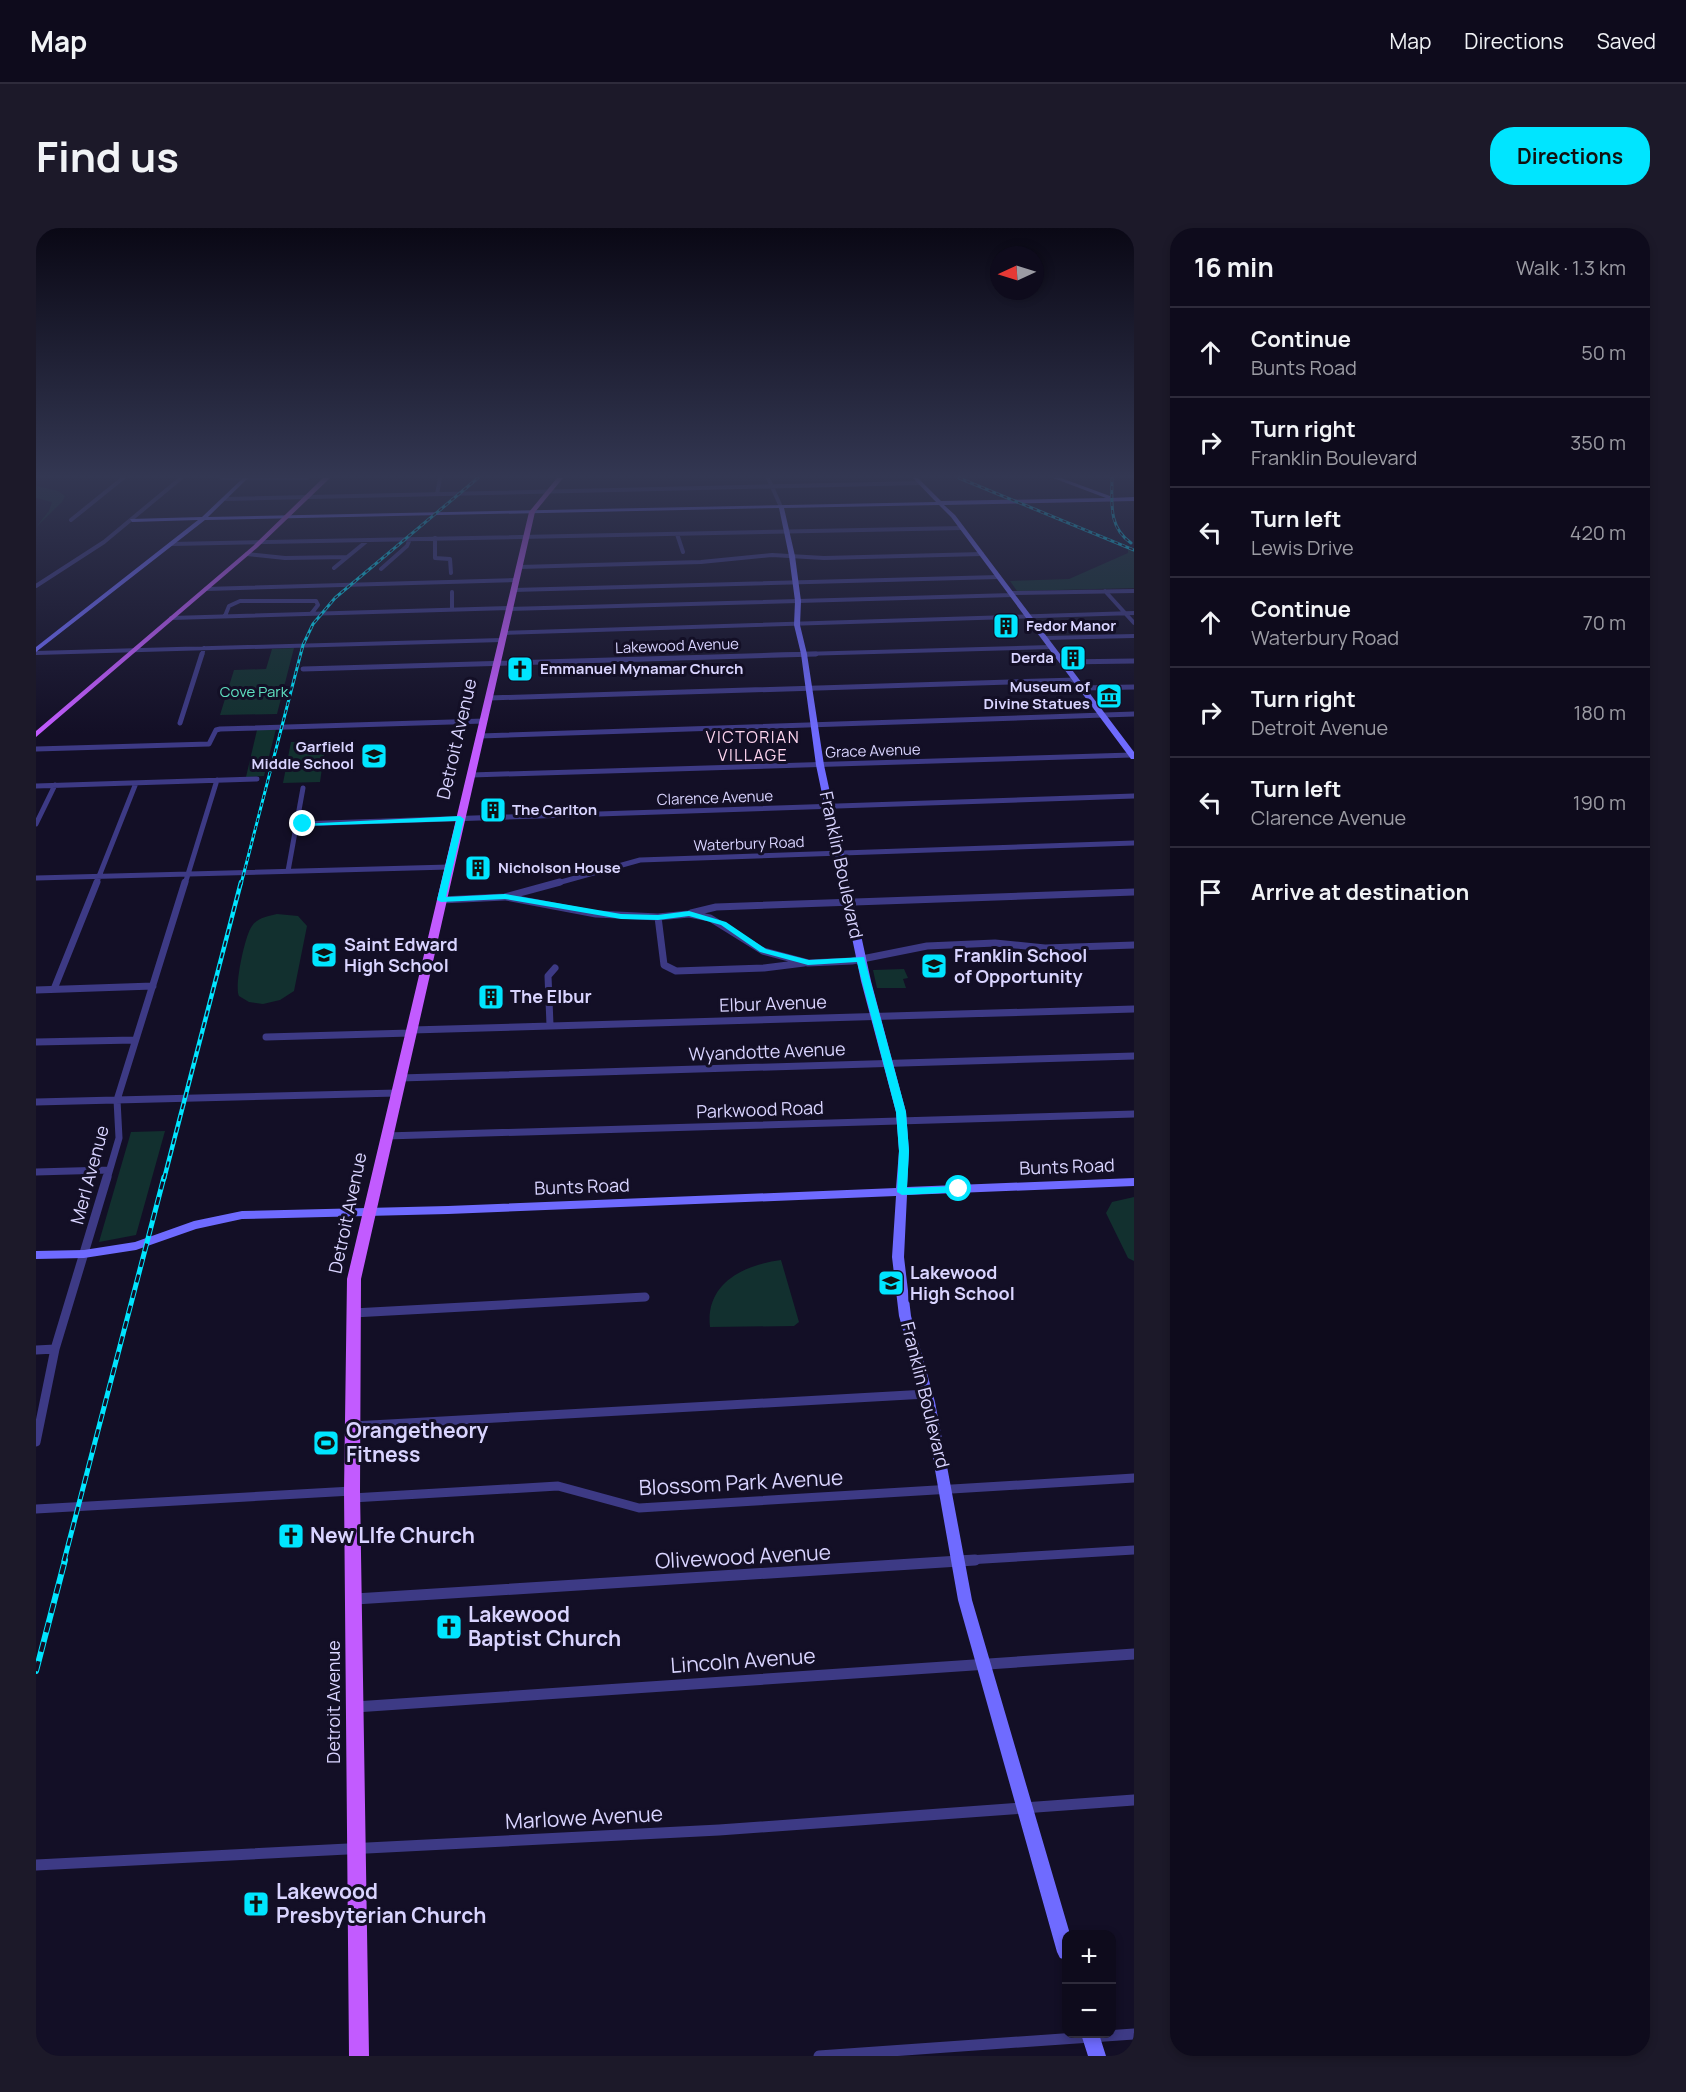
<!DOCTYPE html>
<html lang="en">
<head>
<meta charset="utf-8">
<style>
	:root { --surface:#0e0b1c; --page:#1c1929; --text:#f1f3f6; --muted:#9b9ba3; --line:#2e2b3b; --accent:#00e5ff }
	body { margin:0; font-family:Manrope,sans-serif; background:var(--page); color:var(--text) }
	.controls { position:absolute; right:18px; bottom:18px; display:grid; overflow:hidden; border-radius:12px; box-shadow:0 3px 9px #0003 }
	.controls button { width:54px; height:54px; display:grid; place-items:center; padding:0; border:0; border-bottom:2px solid var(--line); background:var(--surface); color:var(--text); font:30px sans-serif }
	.compass { position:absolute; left:954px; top:18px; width:54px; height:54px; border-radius:50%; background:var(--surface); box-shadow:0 3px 9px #0003; rotate:266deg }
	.stop { position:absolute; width:18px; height:18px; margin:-14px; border:4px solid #00e5ff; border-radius:50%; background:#fff }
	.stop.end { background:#00e5ff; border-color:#fff; box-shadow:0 2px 6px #0008 }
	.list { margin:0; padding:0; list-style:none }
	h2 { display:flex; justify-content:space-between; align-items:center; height:78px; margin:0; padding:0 24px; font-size:26px }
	h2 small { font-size:20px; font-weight:400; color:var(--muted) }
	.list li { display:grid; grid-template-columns:39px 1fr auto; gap:18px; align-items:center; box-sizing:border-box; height:90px; padding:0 24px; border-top:2px solid var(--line) }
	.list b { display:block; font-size:22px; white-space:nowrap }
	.list p { margin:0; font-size:20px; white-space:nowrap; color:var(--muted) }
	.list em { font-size:20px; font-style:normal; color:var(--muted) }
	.icon { flex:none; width:33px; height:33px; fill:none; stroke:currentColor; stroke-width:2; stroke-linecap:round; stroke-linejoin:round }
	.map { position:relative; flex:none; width:1098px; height:1828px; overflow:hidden; border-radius:24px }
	header { display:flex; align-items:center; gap:36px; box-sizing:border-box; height:84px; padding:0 30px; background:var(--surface); border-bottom:2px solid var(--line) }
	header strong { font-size:28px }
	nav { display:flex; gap:33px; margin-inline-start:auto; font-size:21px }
	.intro { display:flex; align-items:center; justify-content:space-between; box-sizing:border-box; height:144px; padding:0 36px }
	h1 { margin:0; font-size:42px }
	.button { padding:15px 27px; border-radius:24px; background:var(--accent); color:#111; font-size:21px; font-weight:700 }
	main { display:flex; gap:36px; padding:0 36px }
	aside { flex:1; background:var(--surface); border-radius:24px; box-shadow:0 3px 9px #0003 }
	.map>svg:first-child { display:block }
	.green { fill:#12302f }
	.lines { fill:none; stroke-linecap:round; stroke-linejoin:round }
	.street-far4 { stroke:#3d3a85; stroke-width:4 }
	.street-far3 { stroke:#3d3a85; stroke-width:5 }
	.street-far2 { stroke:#3d3a85; stroke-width:7 }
	.street-far1 { stroke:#3d3a85; stroke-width:9 }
	.street { stroke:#3d3a85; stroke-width:11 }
	.secondary { fill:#6f6bff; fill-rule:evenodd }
	.primary { fill:#c25bff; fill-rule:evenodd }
	.rail-far3-casing { stroke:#00e5ff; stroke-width:3 }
	.rail-far2-casing { stroke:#00e5ff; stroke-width:4.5 }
	.rail-far1-casing { stroke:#00e5ff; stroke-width:5 }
	.rail-casing { stroke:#00e5ff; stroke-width:6 }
	.rail-far3 { stroke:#130f26; stroke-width:1.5; stroke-dasharray:4; stroke-linecap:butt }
	.rail-far2 { stroke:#130f26; stroke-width:2; stroke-dasharray:6; stroke-linecap:butt }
	.rail-far1 { stroke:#130f26; stroke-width:3; stroke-dasharray:8; stroke-linecap:butt }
	.rail { stroke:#130f26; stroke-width:4; stroke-dasharray:10; stroke-linecap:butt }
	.route { fill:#00e5ff }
	.labels { text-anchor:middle; stroke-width:6; stroke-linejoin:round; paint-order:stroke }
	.far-poi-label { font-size:15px; font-weight:bold; fill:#d9d4ff; stroke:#130f26; text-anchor:start }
	.far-street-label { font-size:15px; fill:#d9d4ff; stroke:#130f26 }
	.far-park-label { font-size:15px; fill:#5fe0c0; stroke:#130f26 }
	.far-neighbourhood-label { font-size:16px; letter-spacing:1.5px; fill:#ffd6f0; stroke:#130f26 }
	.street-label { font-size:18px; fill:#d9d4ff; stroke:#130f26 }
	.poi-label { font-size:18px; font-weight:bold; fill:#d9d4ff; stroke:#130f26; text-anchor:start }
	.near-poi-label { font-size:21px; font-weight:bold; fill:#d9d4ff; stroke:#130f26; text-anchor:start }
	.near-street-label { font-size:21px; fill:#d9d4ff; stroke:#130f26 }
</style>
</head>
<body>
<header>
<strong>Map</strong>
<nav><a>Map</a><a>Directions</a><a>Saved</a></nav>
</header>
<div class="intro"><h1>Find us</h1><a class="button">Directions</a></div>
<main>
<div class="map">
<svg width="1098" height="1828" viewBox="0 0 1098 1828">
	<rect width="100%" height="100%" fill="#130f26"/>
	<path class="green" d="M0,258L22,263L29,268L26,274L0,299L13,283L16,274L0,270Z
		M1092,322H1098V360L981,363L974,353L1033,351L1092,325Z
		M258,420L241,486L184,487L198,442L230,441L236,421Z
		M240,501L228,548L210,549L221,502Z
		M290,513L284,554L247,555L255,514Z
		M241,686L262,688L271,698L258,763L244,772L227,776L213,774L203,768C198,759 209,707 216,698C221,690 232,688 241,686Z
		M868,741L872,750L867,751L870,760H841L837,742Z
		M129,903L100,1007L63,1014L95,904Z
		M1098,969V1033L1092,1030L1070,985L1076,974Z
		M745,1032L763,1094L758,1098L674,1099C669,1055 708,1037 745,1032Z"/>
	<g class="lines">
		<path class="street-far4" d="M186,250H271
			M732,250L745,279
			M401,266L404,250
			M190,271L883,255
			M35,292L87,250
			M641,306L647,324
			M399,310V330L414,331L415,345
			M135,316L926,300
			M211,326L249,330L311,329
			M483,339L665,334L736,327L788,330L946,326
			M298,340L332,312
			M345,341L371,318L374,311
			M0,358L68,314L145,250
			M170,361L480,352
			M477,362L963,349
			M1069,363L1098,395
			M416,364V382
			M976,365L1098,363
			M472,381L977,367
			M189,388L193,378L204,373H280L282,377L275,386
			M135,390L473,380
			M468,405L1098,385
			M1009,410L1098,408
			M0,425L466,412
			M166,427L168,420
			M729,427L1015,419"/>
		<path class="street-far3" d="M1028,434L1098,433
			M267,441L780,426
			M1046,460L1098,459
			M453,470L1040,452
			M144,495L166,426
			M444,508L1098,486
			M0,521L173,516L180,502L184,501L448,493
			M435,547L1096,527
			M0,558L221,551
			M0,596L19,557
			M261,596L1098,568
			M252,643L267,560
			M0,650L413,639
			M60,656L100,555
			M149,656L181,552
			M518,656L604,632L1098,615"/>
		<path class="street-far2" d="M470,669L560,686L622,689L653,686L674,690L727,723L772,735L816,733L891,718L959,715L1009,720L1098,717
			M405,672L469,669L524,654
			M655,685L680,679L1098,664
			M622,689L628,737L640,743L728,740L768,735
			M18,761L61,654
			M0,762L117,758
			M514,797L512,748L519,740
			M376,802L1098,781
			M230,809L375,805
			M0,814L99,812
			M364,850L1098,828
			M0,874L361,865
			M350,908L1098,886
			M0,944L72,942
			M71,951L83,910L81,872L149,654"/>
		<path class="street-far1" d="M317,1085L609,1069
			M0,1122L19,1121
			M317,1198L891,1166
			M0,1214L19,1121L71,949
			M316,1270L522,1258L603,1280L1098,1250
			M0,1281L316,1263
			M915,1333L1098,1322"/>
		<path class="street" d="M319,1371L939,1332
			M319,1479L1098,1426
			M0,1637L683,1602L1098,1572
			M783,1828L1098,1806"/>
		<path class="secondary" d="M207,250H212L172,289L900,274L877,250H882L905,273L1070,270L1017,250H1025L1074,268V270L1098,269V273L908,277L919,287L1098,524V531H1095L915,289L903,277L748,280L759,328L765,373L764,397L771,426L788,537L835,753L870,884L873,923L871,959L1098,950V958L871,967L868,1029L875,1088L899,1174L936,1372L1034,1706H1030V1732L1024,1730L1021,1724L922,1372L887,1174L863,1088L856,1029L860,968L412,986L206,991L160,1001L100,1022L48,1030L0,1031V1023L48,1022L99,1014L158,993L206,983L412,978L860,960L863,923L860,884L825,753L780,537L765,426L758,397L759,373L753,328L743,280L169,292L0,424V419L162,292L96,294L94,291L166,289Z
			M1045,1806H1063L1070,1828H1052Z"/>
		<path class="primary" d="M287,250H294L221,320L0,509V503L217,318Z
			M521,250H527L499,284L325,1051L324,1263L333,1828H313L308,1263L311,1051L493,284Z"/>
		<defs>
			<path id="rail-far3" d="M923,250L1098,322
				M1076,250C1076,275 1072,299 1095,315
				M205,656L267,417L277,396L299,370L442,250"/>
			<path id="rail-far2" d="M128,951L205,654"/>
			<path id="rail-far1" d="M28,1333L128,949"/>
			<path id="rail" d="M0,1443L29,1332"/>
		</defs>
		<use href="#rail-far3" class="rail-far3-casing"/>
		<use href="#rail-far2" class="rail-far2-casing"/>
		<use href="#rail-far1" class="rail-far1-casing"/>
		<use href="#rail" class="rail-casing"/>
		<use href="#rail-far3" class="rail-far3"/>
		<use href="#rail-far2" class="rail-far2"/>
		<use href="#rail-far1" class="rail-far1"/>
		<use href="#rail" class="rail"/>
	</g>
	<linearGradient id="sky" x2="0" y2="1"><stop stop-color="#0a0815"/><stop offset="0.49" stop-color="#333752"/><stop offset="1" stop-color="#333752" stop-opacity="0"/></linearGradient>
	<rect width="1098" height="506" fill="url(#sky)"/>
	<path class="route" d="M424,588L428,591L410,669L469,666L585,686L622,687L653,683L690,694L730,721L773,732L828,729L870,884L873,923L871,960L923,958L928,961L926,964L866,967L861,964L863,923L860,884L821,734L772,737L724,724L685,697L653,688L622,692L585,691L469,671L405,674L401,672L420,593L267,598L264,596Z"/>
	<defs>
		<symbol id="building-square" viewBox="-11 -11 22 22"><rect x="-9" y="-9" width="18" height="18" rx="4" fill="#00e5ff" stroke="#130f26"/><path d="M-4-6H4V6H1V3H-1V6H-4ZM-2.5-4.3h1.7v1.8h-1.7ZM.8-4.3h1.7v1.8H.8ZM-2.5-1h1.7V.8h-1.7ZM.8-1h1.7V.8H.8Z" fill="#111"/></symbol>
		<symbol id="church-square" viewBox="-11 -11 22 22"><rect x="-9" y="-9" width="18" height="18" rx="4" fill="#00e5ff" stroke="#130f26"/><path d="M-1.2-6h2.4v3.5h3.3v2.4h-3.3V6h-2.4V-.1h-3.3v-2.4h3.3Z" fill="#111"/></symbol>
		<symbol id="museum-square" viewBox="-11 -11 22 22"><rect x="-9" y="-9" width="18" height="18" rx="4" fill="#00e5ff" stroke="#130f26"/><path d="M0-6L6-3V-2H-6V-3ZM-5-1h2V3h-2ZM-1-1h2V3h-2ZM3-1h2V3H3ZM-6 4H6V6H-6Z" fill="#111"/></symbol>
		<symbol id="school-square" viewBox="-11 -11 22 22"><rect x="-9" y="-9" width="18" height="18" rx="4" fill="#00e5ff" stroke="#130f26"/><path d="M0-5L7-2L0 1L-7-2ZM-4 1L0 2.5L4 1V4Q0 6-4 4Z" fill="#111"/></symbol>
		<symbol id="stadium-square" viewBox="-11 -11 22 22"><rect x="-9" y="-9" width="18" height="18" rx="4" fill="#00e5ff" stroke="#130f26"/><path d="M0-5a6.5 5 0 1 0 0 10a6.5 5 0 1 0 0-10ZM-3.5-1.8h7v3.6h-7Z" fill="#111"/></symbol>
	</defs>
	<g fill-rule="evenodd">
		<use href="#building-square" x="955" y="383" width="30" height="30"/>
		<use href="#building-square" x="1022" y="415" width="30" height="30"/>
		<use href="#church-square" x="469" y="426" width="30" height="30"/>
		<use href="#museum-square" x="1058" y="453" width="30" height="30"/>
		<use href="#school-square" x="323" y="513" width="30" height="30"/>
		<use href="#building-square" x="442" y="567" width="30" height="30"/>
		<use href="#building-square" x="427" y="625" width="30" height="30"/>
		<use href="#school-square" x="273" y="712" width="30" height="30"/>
		<use href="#school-square" x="883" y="723" width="30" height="30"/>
		<use href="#building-square" x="440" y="754" width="30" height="30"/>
		<use href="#school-square" x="840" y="1040" width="30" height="30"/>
		<use href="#stadium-square" x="275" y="1200" width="30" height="30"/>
		<use href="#church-square" x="240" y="1293" width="30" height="30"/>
		<use href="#church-square" x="398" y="1384" width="30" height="30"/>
		<use href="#church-square" x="205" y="1661" width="30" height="30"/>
	</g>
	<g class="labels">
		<g class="far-poi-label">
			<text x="990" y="403">Fedor Manor</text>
			<text x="1018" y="435" text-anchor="end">Derda</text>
			<text x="504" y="446">Emmanuel Mynamar Church</text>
			<text x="1054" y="464" text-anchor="end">Museum of<tspan x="1054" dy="17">Divine Statues</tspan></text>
			<text x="318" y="524" text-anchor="end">Garfield<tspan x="318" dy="17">Middle School</tspan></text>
			<text x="476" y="587">The Carlton</text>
			<text x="462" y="645">Nicholson House</text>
		</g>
		<g class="far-street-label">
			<text transform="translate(641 418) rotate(-2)" y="5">Lakewood Avenue</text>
			<text transform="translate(837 523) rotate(-2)" y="5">Grace Avenue</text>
			<text transform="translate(679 570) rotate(-2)" y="5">Clarence Avenue</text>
			<text transform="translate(713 616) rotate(-2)" y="5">Waterbury Road</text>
		</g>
		<g class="far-park-label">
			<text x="218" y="469">Cove Park</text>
		</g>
		<g class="far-neighbourhood-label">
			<text x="717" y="515">VICTORIAN<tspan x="717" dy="18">VILLAGE</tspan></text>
		</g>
		<g class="street-label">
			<text transform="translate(421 511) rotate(-77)" y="6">Detroit Avenue</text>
			<text transform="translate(805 637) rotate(78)" y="6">Franklin Boulevard</text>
			<text transform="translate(737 776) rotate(-2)" y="6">Elbur Avenue</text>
			<text transform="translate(731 824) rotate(-2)" y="6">Wyandotte Avenue</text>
			<text transform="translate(724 882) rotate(-2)" y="6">Parkwood Road</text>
			<text transform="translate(1031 939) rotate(-2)" y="6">Bunts Road</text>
			<text transform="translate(54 947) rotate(-75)" y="6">Merl Avenue</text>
			<text transform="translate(546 959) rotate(-2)" y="6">Bunts Road</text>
			<text transform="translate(312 985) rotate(-78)" y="6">Detroit Avenue</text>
			<text transform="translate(889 1167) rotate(76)" y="6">Franklin Boulevard</text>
			<text transform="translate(298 1474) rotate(-90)" y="6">Detroit Avenue</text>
		</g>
		<g class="poi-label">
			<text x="308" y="723">Saint Edward<tspan x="308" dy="21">High School</tspan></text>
			<text x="918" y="734">Franklin School<tspan x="918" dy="21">of Opportunity</tspan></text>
			<text x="474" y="775">The Elbur</text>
			<text x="874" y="1051">Lakewood<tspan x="874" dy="21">High School</tspan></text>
		</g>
		<g class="near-poi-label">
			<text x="310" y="1210">Orangetheory<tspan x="310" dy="24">Fitness</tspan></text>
			<text x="274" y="1315">New LIfe Church</text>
			<text x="432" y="1394">Lakewood<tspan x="432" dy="24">Baptist Church</tspan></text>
			<text x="240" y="1671">Lakewood<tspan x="240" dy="24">Presbyterian Church</tspan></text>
		</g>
		<g class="near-street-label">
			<text transform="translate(705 1255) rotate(-3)" y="7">Blossom Park Avenue</text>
			<text transform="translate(707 1329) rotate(-3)" y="7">Olivewood Avenue</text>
			<text transform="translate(707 1433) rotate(-4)" y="7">Lincoln Avenue</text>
			<text transform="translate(548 1590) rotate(-3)" y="7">Marlowe Avenue</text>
		</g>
	</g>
</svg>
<div class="controls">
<button>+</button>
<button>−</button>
</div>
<svg class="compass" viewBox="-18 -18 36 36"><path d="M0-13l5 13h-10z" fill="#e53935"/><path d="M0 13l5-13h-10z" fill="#9b9ba3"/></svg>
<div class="stop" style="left:923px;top:961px"></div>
<div class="stop end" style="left:267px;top:596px"></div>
</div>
<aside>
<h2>16 min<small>Walk · 1.3 km</small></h2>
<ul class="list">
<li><svg class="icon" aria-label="ahead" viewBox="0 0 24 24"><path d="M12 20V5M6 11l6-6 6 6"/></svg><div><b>Continue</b><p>Bunts Road</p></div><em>50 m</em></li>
<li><svg class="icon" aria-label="right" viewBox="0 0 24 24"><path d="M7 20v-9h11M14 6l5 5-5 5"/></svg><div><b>Turn right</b><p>Franklin Boulevard</p></div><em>350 m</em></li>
<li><svg class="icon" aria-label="left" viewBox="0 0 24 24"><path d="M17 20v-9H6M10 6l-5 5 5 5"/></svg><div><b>Turn left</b><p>Lewis Drive</p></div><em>420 m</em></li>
<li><svg class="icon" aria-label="ahead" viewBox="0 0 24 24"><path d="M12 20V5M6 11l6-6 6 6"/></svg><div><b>Continue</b><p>Waterbury Road</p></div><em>70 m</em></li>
<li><svg class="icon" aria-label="right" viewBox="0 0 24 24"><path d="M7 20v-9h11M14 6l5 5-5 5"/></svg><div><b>Turn right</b><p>Detroit Avenue</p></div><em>180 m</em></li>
<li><svg class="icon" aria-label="left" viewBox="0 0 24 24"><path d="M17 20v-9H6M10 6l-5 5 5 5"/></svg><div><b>Turn left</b><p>Clarence Avenue</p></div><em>190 m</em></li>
<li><svg class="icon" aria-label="arrive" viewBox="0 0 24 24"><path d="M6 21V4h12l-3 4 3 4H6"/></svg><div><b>Arrive at destination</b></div></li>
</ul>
</aside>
</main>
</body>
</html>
